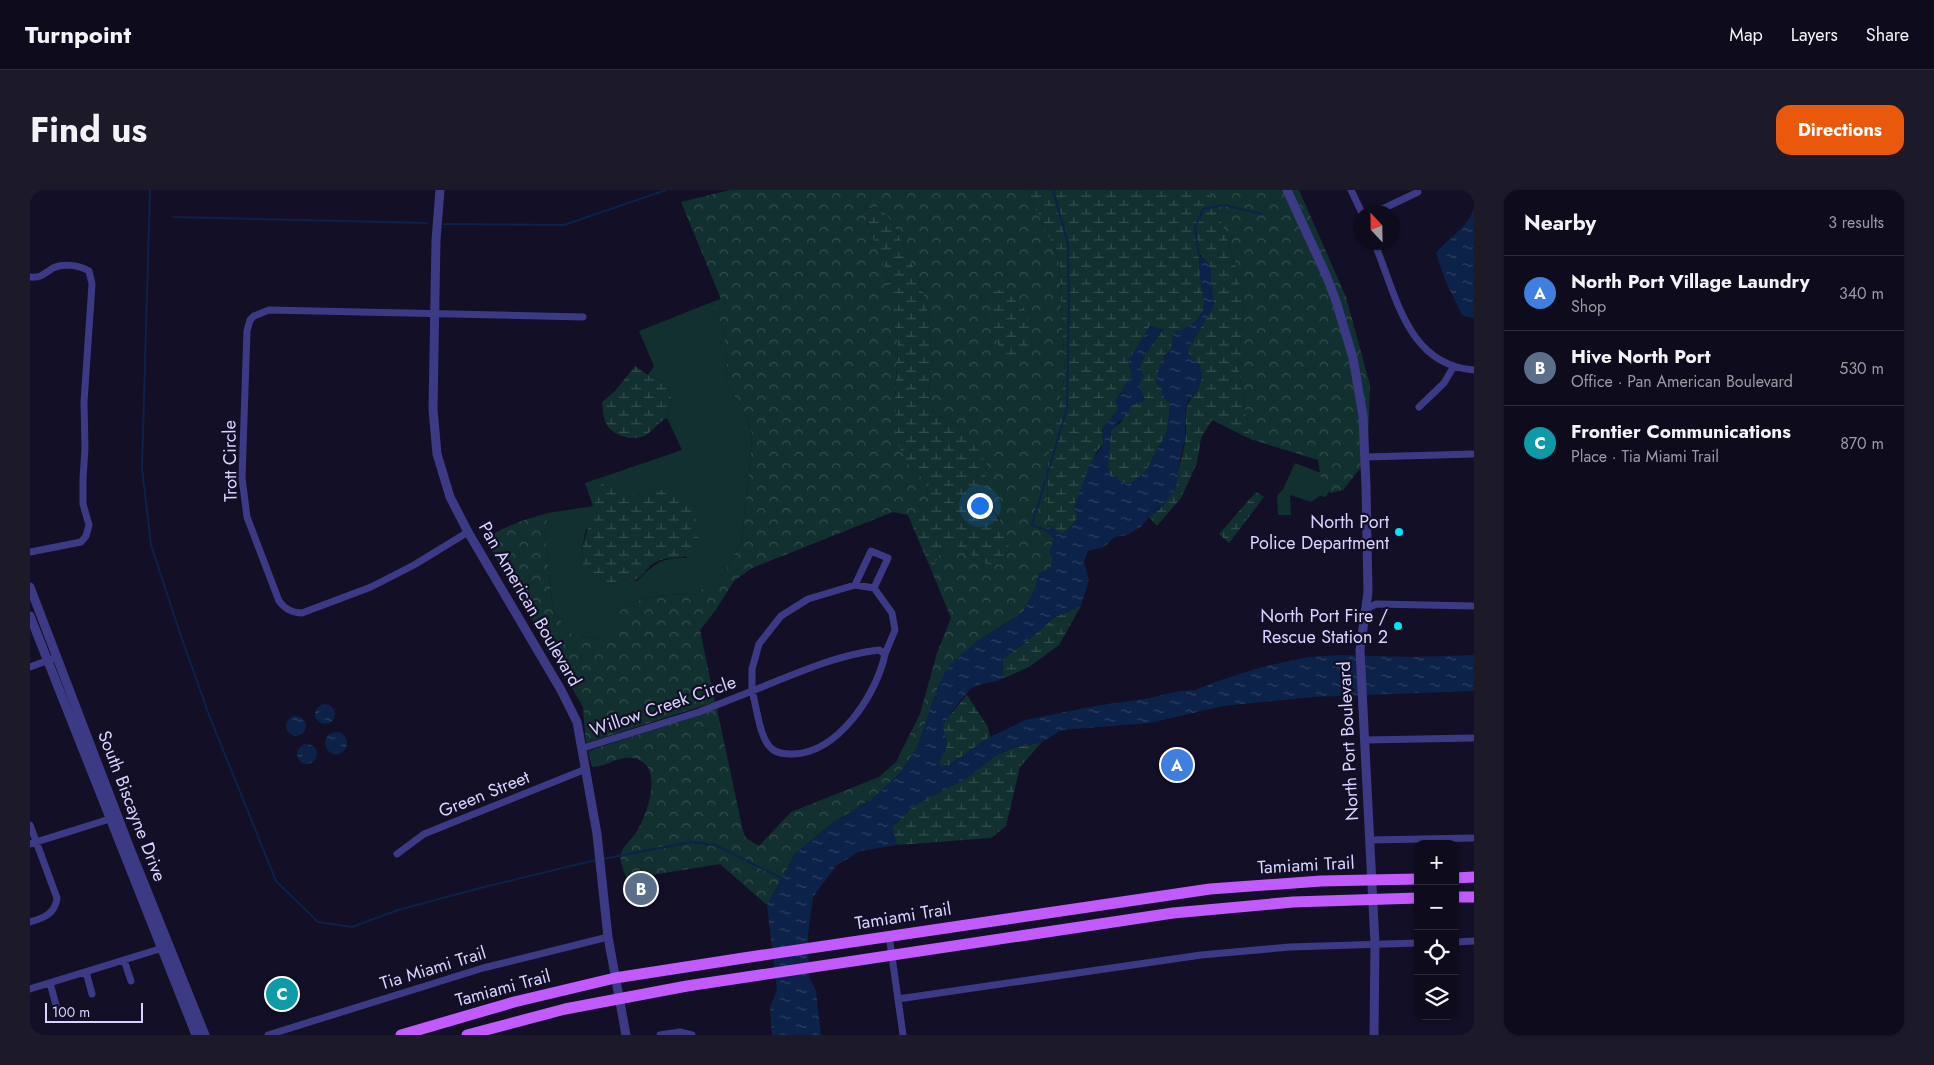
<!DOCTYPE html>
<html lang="en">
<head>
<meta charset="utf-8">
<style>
	:root { --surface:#0e0b1c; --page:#1c1929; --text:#f1f3f6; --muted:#9b9ba3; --line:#2e2b3b; --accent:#ea580c }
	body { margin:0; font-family:Jost,sans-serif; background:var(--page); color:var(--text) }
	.controls { position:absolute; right:15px; bottom:15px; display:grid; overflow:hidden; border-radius:10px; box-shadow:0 1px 4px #0004 }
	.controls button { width:45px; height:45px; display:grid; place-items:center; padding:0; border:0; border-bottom:1px solid var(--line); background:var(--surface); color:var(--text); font:25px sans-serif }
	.compass { position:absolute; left:1324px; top:15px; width:45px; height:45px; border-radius:50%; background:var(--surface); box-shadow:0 1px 4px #0004; rotate:338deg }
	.scale { position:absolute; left:15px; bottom:12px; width:98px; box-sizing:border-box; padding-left:5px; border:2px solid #d9d4ff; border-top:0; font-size:14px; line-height:18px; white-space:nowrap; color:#d9d4ff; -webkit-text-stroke:4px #130f26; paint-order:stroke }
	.you { position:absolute; left:949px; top:315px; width:18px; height:18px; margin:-12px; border:4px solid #fff; border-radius:50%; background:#1a73e8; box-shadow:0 0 0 8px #1a73e833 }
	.badge { display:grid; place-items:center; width:32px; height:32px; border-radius:50%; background:var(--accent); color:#fff; font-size:16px; font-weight:700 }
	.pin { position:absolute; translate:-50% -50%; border:2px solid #fff; box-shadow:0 1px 5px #0006 }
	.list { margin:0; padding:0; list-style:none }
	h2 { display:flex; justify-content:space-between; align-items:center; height:65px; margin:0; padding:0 20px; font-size:21px }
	h2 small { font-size:16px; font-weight:400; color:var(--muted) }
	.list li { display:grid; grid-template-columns:32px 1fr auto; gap:15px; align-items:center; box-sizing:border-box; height:75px; padding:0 20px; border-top:1px solid var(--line) }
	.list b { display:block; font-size:19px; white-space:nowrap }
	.list p { margin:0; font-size:16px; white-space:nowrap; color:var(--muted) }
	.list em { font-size:16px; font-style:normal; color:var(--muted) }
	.icon { flex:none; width:28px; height:28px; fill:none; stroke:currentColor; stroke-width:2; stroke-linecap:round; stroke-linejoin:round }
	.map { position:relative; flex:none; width:1444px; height:845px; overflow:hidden; border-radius:15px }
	header { display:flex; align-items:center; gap:30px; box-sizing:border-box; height:70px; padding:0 25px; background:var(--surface); border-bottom:1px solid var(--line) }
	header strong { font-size:24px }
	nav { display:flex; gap:28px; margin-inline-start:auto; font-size:18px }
	.intro { display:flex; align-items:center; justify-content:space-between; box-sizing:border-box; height:120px; padding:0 30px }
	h1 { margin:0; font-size:35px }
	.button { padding:12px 22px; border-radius:15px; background:var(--accent); color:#fff; font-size:18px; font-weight:700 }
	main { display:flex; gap:30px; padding:0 30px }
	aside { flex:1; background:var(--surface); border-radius:15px; box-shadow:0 1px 4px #0004 }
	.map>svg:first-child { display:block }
	.grass { fill:#12302f; fill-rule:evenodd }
	.forest { fill:url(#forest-crowns) }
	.wetland { fill:url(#wetland-marsh) }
	.water { fill:url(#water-ripples) }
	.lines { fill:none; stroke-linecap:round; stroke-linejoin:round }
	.stream { stroke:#0c2248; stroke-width:2 }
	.minor { stroke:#3d3a85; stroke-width:7 }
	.tertiary { stroke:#3d3a85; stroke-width:9 }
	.primary { stroke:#c25bff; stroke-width:11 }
	.poi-dot { fill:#00e5ff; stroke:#130f26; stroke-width:2 }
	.labels { text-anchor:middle; stroke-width:4.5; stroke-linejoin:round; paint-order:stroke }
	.street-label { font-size:18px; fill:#d9d4ff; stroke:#130f26 }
	.poi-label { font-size:18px; fill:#d9d4ff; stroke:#130f26; text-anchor:end }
</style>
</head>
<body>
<header>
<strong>Turnpoint</strong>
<nav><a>Map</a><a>Layers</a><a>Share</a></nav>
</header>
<div class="intro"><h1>Find us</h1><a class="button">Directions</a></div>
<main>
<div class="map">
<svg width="1444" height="845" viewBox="0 0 1444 845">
	<defs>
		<pattern id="forest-crowns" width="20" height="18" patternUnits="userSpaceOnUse" patternTransform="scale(1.25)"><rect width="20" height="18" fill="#12302f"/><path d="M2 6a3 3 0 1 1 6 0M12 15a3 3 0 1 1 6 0" fill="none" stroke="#344d4e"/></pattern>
		<pattern id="wetland-marsh" width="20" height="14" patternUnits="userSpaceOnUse" patternTransform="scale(1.25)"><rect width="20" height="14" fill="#12302f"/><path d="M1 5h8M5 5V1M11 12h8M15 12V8" fill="none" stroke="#344d4e"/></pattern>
		<pattern id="water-ripples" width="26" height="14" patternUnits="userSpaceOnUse" patternTransform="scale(1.25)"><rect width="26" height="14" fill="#0c2248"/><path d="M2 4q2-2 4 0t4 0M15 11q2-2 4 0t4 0" fill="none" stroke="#2f4163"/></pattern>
	</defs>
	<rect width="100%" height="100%" fill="#130f26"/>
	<path class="grass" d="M682,112L694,141L697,170L696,194L713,219L722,243L720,276L711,353L694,383L664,405C638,403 614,406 591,418L586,441L572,449L543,445L523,422L515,344L518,323L563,316L555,293L652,260L637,228L642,209L635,192L618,185L624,176L609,141ZM627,299L657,368C629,368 626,373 607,391L595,390L579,395L553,373L552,359L556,339L606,306Z
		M1265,273L1299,286L1301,298L1296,307L1290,306L1281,312L1260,305L1261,325H1248L1247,306L1253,299Z"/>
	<path class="forest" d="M700,0H997L1029,69L1035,185L1018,269L1017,343L1024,348L1020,362L1023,369L1020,379L1009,383L1006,397L994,421L945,453L909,494L887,558L870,583L843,608L801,634L765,664L737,715L690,674L597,689C594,682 589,671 591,663C593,656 601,650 605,644C617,627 636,573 603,568C588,566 576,577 562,577L558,561L687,519L713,641L716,648L729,656L761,622L849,587L866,572L890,524L907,463L921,428L903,384L906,371L912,359L925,355L942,365L974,368L979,360L969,328L958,313L954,299L957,275L930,237L903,223L898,203L903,177L897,115L887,84L864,36L851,17L834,19L838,35L856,80L862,114L868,156L865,207L878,273L895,291L899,312L882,335L878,325L863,322L722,378L704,391L685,421L670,440L685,512L556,553L553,517L455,349C475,336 495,329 518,323L515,344L523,422L543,445L572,449L585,441L591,418C614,406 638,403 664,405L694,383L711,353L720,276L722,243L713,219L696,194L697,170L694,141L682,112L691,109L651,12Z
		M1180,0H1253C1279,55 1308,110 1320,170C1328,205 1330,241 1332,276L1313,300L1301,303L1292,295L1288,270L1220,249L1208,176L1214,113L1204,68Z
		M1261,0H1269L1316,107L1340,195L1338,255C1335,205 1327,159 1310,112C1297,74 1277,37 1261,0Z"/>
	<path class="wetland" d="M997,0H1180L1204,68L1214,113L1208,176L1220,249L1182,230L1171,248L1167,273L1151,308L1127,336L1119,327C1124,323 1131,319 1134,314C1143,301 1153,267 1155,251C1159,226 1148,222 1168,200L1162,170L1157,161L1173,134L1180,76L1170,64L1171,94L1175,108V119L1165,132L1153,140L1141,160L1134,166L1132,199L1141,213L1137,242L1116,281L1100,294L1088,291L1079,286L1078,273L1081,240L1091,232L1109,194V179L1115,164L1133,140L1120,136L1098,172L1102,185L1086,210L1088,220L1072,239L1074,253L1067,261L1044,317L1048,327L1041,337L1032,344L1017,335L1018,269L1035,185L1029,69Z
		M851,17L864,36L887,84L897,115L903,177L898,203L903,223L930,237L945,254L957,275L954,299L958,313L977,343L979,360L974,368L967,375L957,374L925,355L912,359L906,371L903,384L882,335L899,312L895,291L878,273L866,251L865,207L868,156L856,80L838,35L834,19Z
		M973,99L994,118L1000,140L998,159L990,172L971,165L960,126L961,102Z
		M605,176L618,185L635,192L642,209L637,228C628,232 624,240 616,245C603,252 580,246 575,231C573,225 573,218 572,212L585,201Z
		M580,292L606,306L627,299L652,304L657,307L666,324L668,347L665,362C652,371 639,365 626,372C613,379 614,390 597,392L595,390L579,395L553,374L552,359L569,298L572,293Z
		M1226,302L1234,307L1199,353L1189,344Z
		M1051,416L1029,455L999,477L972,489L973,469L997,451L1025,427Z
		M937,505L958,537L960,547L919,575L910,576L909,572C916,560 920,552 912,539L914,532Z
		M1012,552L990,577L976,636L961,648L867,655L862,637L884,616L967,565L986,557Z"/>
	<path class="water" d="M1444,18V128L1432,125L1415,90L1406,63C1418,48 1439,37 1444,18Z
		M1169,64L1180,76L1184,116L1157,161L1162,170L1170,174L1172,188L1168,200L1158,211L1155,220V250L1150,269L1146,298L1134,314L1119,327L1112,336L1097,345L1085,347L1074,357L1058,361L1054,371L1059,390L1051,416L1025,427L997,451L973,469L972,489C964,493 950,493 942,498C935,504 914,530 912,539C920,552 916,560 909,572L910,576L920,575L956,549L995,530L1065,516L1120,508L1149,501L1165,500L1191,490L1232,477L1278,467L1308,465L1383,467L1444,465V501L1283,507L1193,516L1120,533L1032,540L1012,552L986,557L967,565L937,588L884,616L862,637L867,655L830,661L806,676L783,707L778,745L779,786L786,801L791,845H742L740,817L747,800L737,715L765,664L801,634L843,608L870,583L887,558L909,494L920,474L945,453L994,421L1006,397L1009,383L1020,379L1023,369L1020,362L1024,348L1017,343V335L1032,344L1041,337L1048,327L1044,317L1059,276L1074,253L1072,239L1088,220L1086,210L1102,185L1098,172L1120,135L1133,140L1115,164L1109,178L1114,186L1109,194L1115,210L1101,216L1099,222L1081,240L1078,273L1079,286L1086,285L1088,291L1099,294L1116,281L1137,242L1140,213L1131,207L1132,199L1126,194C1128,180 1130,170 1141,160L1143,144L1147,140H1153C1176,125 1176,121 1171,95C1169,85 1170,74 1169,64Z
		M285 524a10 10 0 1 1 20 0a10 10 0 1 1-20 0Z
		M256 536a10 10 0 1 1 20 0a10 10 0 1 1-20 0Z
		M295 553a11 11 0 1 1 22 0a11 11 0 1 1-22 0Z
		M267 564a10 10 0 1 1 20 0a10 10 0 1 1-20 0Z"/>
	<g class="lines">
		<path class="stream" d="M120,0L112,278L121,355L151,446L179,525L246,691L288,732L322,737L368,720L454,697L566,670
			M143,27L397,33
			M414,34L534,35L636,0
			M1171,78L1165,38L1173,19L1194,15L1232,24
			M1018,341L1002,335L1037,218L1039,113L1038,54L1023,0
			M573,669L661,652L685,655L753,689"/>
		<path class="minor" d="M1321,0L1332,23
			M1346,22L1388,2
			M1344,52C1366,103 1376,175 1444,180
			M0,87C12,88 13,84 23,78C33,73 49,75 59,81L62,94L54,212L55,258L53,289V314L59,335L56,346L51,352L0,362
			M1389,217L1414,193L1424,176
			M1335,267L1444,264
			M438,342L384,375L341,397L272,423C262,423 255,419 249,411L217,327L212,288L217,141L220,130L224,126L239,120L553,127
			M825,395L841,361L858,368L844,398
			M1336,419L1346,414L1444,416
			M849,460L855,464C847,504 808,563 763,564C756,564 747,564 741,558C729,547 727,517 722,501C763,485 805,465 849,460Z
			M0,477L27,467
			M1335,550L1444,548
			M553,558L669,522L722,501V479L729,454L751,426L778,409L825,395L844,398L862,423L865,440L855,464
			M0,635L27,708C25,724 14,728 0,732
			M1340,650L1444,648
			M0,654L83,628
			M367,664L394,644L556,579
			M859,745L873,845
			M1425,752L1444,751
			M94,770L101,791
			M56,782L62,804
			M20,793L26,815
			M0,799L136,757
			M868,809L1171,765L1260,757L1388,753
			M238,845L453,778L578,747
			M630,845L650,842L662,845"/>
		<path class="tertiary" d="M410,0L406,50L403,219L407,264L420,307L438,342L531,500L547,532L567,644L578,747L596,845
			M1257,0L1296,85L1306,111L1323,168L1333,226L1336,297L1338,402L1330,460L1345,754L1344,845
			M0,397L99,656L175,845
			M0,426L166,845"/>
		<path class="primary" d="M1425,688L1444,687
			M1425,707H1444
			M371,845L484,812L585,788L720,767L1180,699L1291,691L1388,689
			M437,845L535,819L657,796L1143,723L1263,712L1388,708"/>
	</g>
	<g class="poi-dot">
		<circle cx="1369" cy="342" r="5"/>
		<circle cx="1368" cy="436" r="5"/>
	</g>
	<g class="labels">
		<g class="street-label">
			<text transform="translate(200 271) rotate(-91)" y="6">Trott Circle</text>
			<text transform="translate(500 414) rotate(60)" y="6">Pan American Boulevard</text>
			<text transform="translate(633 516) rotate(-19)" y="6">Willow Creek Circle</text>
			<text transform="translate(1318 551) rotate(-93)" y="6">North Port Boulevard</text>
			<text transform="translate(454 604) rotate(-22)" y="6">Green Street</text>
			<text transform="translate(102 616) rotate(69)" y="6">South Biscayne Drive</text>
			<text transform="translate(1276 675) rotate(-3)" y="6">Tamiami Trail</text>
			<text transform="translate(873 726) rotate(-9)" y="6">Tamiami Trail</text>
			<text transform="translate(403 778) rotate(-17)" y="6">Tia Miami Trail</text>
			<text transform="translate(473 798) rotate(-15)" y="6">Tamiami Trail</text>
		</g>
		<g class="poi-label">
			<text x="1359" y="338">North Port<tspan x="1359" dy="21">Police Department</tspan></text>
			<text x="1358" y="432">North Port Fire /<tspan x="1358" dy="21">Rescue Station 2</tspan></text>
		</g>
	</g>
</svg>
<div class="controls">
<button>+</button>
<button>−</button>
<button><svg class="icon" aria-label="locate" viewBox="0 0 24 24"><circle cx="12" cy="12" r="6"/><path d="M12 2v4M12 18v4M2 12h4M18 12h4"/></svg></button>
<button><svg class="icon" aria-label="layers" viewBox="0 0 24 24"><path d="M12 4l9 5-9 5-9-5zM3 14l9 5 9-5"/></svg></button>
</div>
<svg class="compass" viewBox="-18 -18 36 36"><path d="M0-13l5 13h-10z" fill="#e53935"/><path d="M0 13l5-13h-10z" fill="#9b9ba3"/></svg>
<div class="scale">100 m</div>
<div class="you"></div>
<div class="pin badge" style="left:1147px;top:575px;background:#3f7fe0">A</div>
<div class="pin badge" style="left:611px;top:699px;background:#5c6f8a">B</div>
<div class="pin badge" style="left:252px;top:804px;background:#0f9aa8">C</div>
</div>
<aside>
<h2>Nearby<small>3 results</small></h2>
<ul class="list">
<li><span class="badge" style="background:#3f7fe0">A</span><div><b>North Port Village Laundry</b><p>Shop</p></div><em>340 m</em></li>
<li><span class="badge" style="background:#5c6f8a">B</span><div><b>Hive North Port</b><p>Office · Pan American Boulevard</p></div><em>530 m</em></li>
<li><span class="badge" style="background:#0f9aa8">C</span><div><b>Frontier Communications</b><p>Place · Tia Miami Trail</p></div><em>870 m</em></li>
</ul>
</aside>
</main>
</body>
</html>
